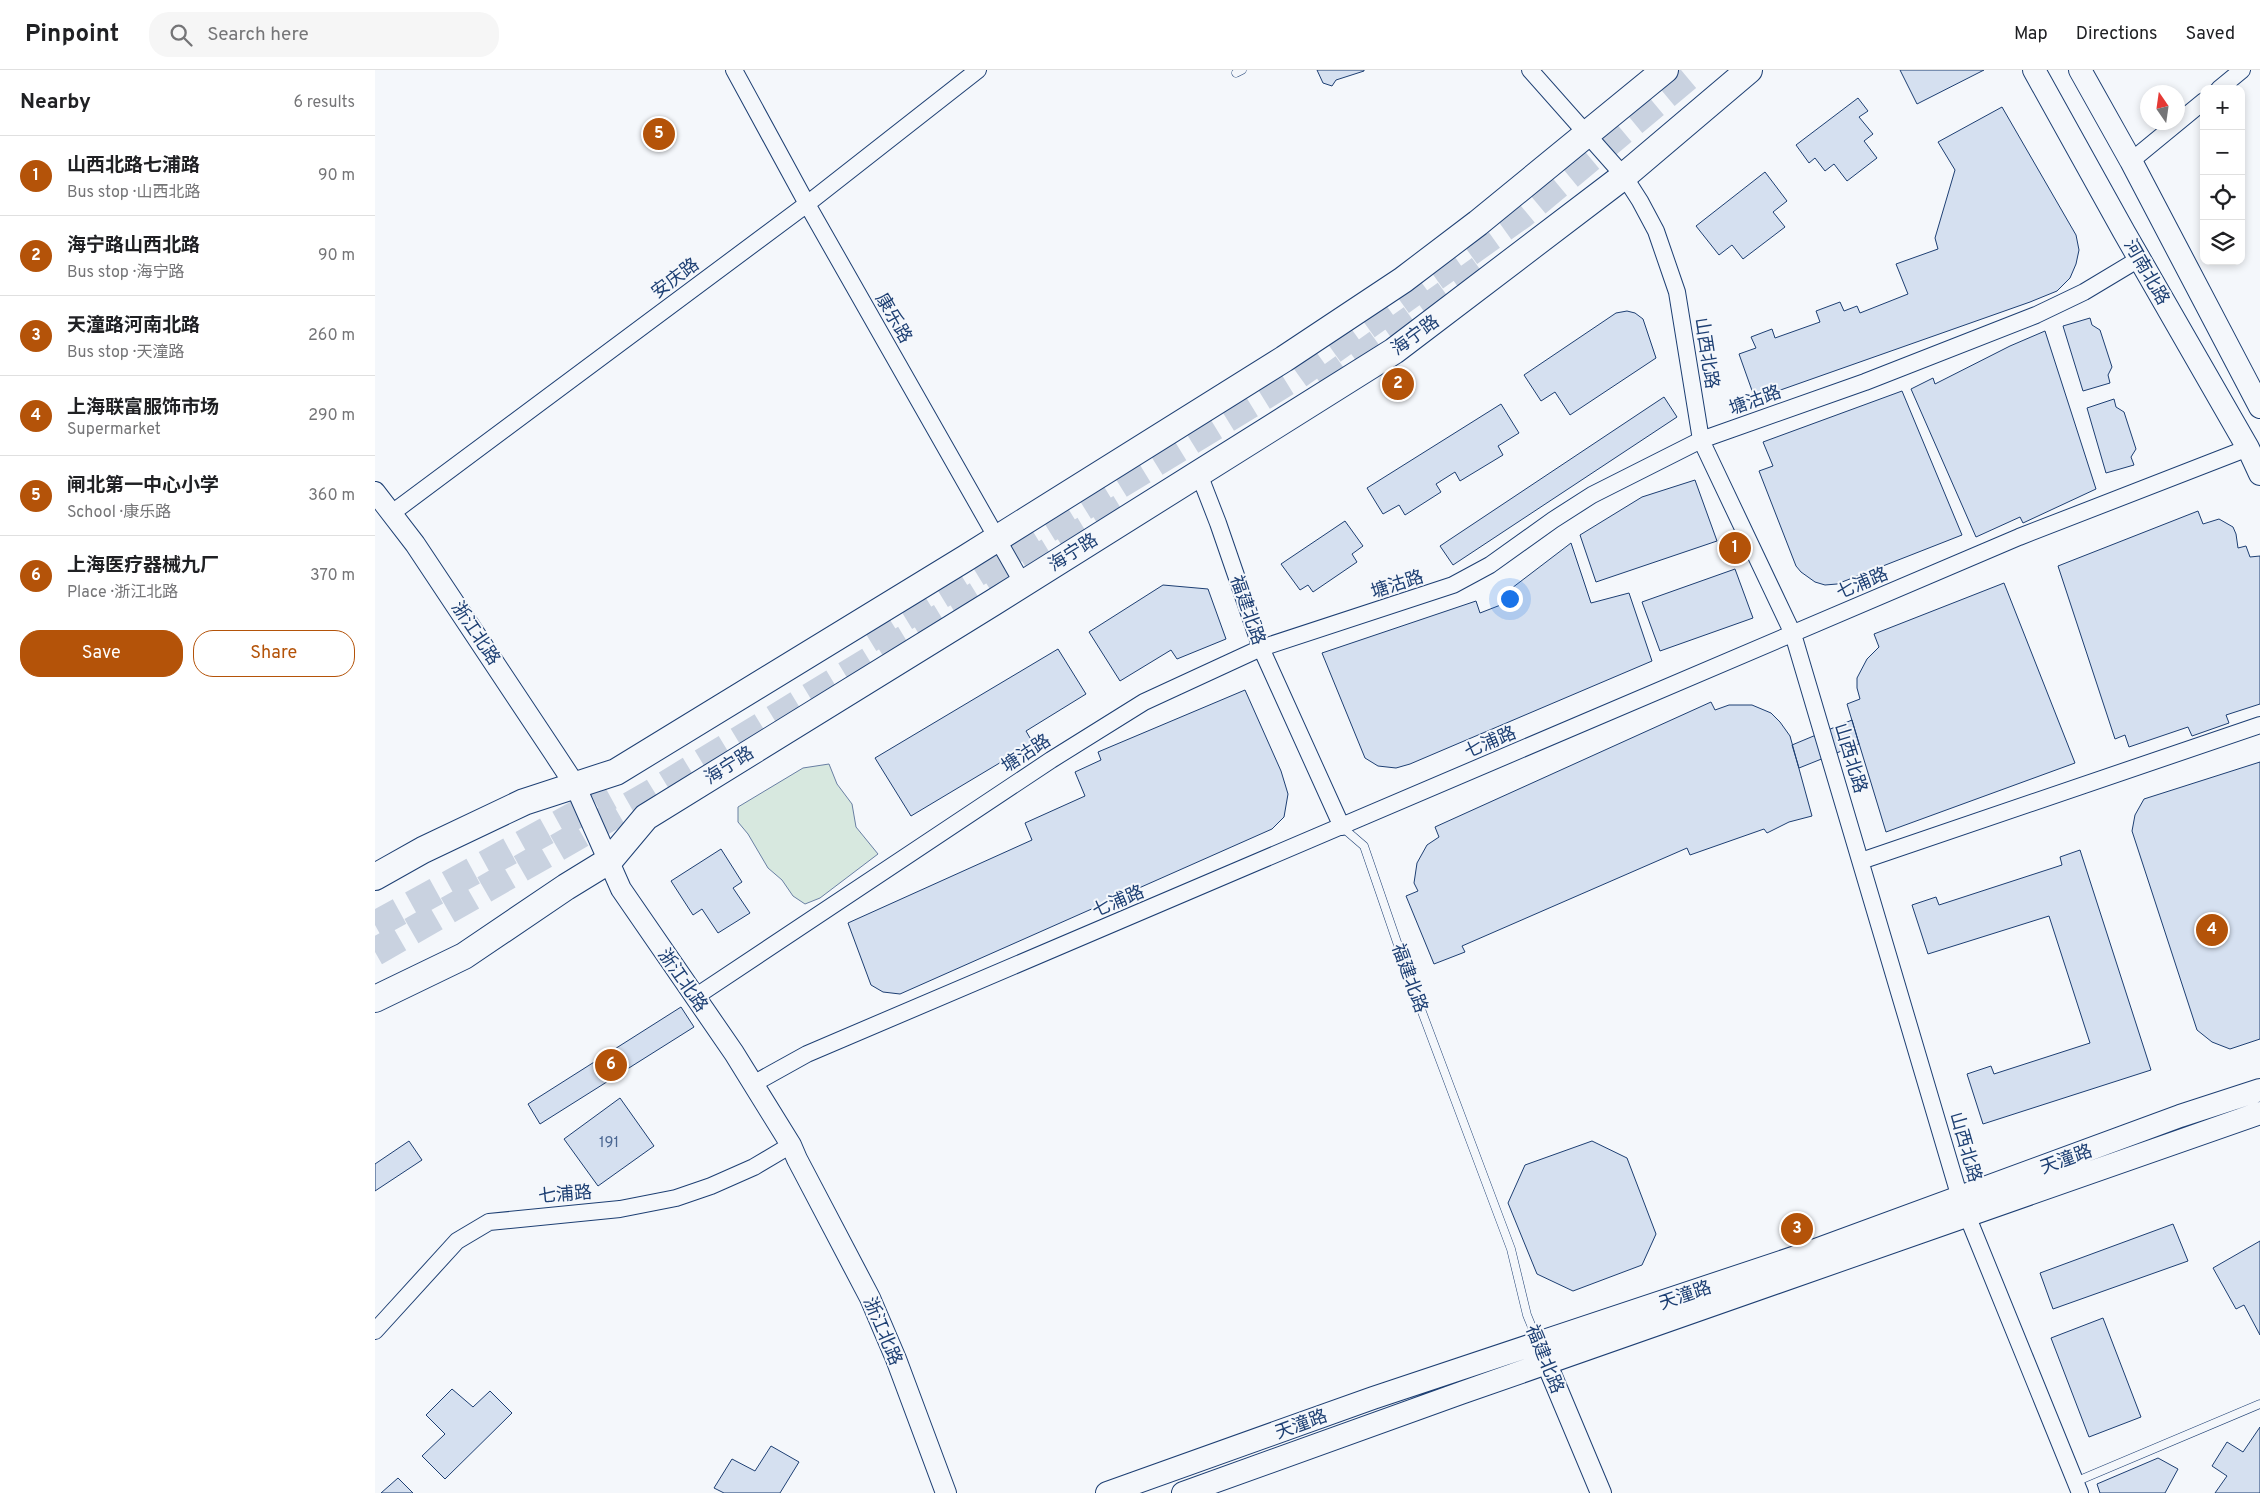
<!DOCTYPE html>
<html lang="en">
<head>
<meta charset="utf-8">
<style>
	:root { --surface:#fff; --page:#f6f6f6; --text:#202124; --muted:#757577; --line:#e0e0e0; --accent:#b45309 }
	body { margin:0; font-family:Overpass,"Noto Sans SC",sans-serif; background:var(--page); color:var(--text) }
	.controls { position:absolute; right:15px; top:15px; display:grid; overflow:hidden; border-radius:10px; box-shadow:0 2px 8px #0003 }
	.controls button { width:45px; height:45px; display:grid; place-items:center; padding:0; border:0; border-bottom:1px solid var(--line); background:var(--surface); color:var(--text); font:25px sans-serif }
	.compass { position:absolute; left:1765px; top:15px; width:45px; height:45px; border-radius:50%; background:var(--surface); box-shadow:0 2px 8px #0003; rotate:347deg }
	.you { position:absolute; left:1134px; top:528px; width:18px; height:18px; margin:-12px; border:4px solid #fff; border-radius:50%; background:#1a73e8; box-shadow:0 0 0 8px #1a73e833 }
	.badge { display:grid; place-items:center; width:32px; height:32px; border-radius:50%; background:var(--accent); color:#fff; font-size:16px; font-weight:700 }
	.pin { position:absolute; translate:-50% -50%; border:2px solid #fff; box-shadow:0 1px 5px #0006 }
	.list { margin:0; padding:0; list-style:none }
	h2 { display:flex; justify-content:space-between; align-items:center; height:65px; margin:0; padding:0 20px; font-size:21px }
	h2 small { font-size:16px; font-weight:400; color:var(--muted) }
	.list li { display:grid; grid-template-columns:32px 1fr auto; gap:15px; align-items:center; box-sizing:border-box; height:80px; padding:0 20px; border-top:1px solid var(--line) }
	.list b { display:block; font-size:19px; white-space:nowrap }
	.list p { margin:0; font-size:16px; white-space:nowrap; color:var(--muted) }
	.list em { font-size:16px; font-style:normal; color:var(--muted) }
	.actions { display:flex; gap:10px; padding:15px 20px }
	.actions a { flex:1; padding:11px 0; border:1px solid var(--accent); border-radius:20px; text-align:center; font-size:18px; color:var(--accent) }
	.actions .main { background:var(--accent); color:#fff }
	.icon { flex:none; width:28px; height:28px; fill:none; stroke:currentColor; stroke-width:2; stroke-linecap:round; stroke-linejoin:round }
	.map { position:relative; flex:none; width:1885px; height:1423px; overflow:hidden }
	header { display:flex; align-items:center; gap:30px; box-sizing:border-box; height:70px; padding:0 25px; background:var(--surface); border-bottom:1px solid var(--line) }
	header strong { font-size:24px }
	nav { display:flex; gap:28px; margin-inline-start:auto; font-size:18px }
	.search { width:350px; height:45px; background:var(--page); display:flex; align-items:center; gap:12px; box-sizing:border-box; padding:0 18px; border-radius:20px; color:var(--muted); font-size:19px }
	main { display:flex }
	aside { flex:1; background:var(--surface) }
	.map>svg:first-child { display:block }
	.green { fill:#d7e8df; stroke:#687fa3 }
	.building { fill:#d5e0f0; stroke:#1d3f73 }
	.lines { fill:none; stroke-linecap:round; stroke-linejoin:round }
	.trunk-tunnel { stroke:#c9d2e0; stroke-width:28; stroke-dasharray:28 14; stroke-linecap:butt }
	.service-casing { stroke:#1d3f73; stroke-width:9 }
	.minor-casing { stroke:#1d3f73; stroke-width:18 }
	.tertiary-casing { stroke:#1d3f73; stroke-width:22 }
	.secondary-casing { stroke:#1d3f73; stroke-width:24 }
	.primary-casing { stroke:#1d3f73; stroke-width:28 }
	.service { stroke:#f4f7fb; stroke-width:8 }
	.minor { stroke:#f4f7fb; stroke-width:16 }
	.tertiary { stroke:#f4f7fb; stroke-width:20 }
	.secondary { stroke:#f4f7fb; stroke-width:22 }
	.primary { stroke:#f4f7fb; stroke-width:26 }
	.labels { text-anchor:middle; stroke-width:4; stroke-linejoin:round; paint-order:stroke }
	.number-label { font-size:15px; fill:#4b6792 }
	.street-label { font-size:18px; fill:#1d3f73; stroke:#f4f7fb }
</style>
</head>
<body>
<header>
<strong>Pinpoint</strong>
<div class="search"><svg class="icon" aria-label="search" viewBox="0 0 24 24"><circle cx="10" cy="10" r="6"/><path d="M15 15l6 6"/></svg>Search here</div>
<nav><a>Map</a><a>Directions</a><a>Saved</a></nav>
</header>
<main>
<aside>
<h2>Nearby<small>6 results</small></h2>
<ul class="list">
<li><span class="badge">1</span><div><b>山西北路七浦路</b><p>Bus stop · 山西北路</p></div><em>90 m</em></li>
<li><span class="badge">2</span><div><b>海宁路山西北路</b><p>Bus stop · 海宁路</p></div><em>90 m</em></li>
<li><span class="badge">3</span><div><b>天潼路河南北路</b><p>Bus stop · 天潼路</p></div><em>260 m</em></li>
<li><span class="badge">4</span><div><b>上海联富服饰市场</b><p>Supermarket</p></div><em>290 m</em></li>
<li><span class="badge">5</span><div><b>闸北第一中心小学</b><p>School · 康乐路</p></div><em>360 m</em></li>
<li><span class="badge">6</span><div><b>上海医疗器械九厂</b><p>Place · 浙江北路</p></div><em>370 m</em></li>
</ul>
<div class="actions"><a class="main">Save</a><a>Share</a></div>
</aside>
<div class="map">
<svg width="1885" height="1423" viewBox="0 0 1885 1423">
	<rect width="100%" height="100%" fill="#f4f7fb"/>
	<path class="green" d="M454,694L462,714L477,734L481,757L503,784L445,828L430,834L418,826L407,810L393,798L373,764L363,752V737L428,698Z"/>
	<path class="building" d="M942,0H989V1L961,10L957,16L948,13Z
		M1525,0H1609L1542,34Z
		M1483,28L1493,41L1484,47L1498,64L1489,71L1502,88L1472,111L1459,94L1450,101L1440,88L1434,93L1421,75Z
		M1627,37L1701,165L1704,180L1701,194L1695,208L1682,221L1655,232L1380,329L1364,284L1381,278L1376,267L1397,259L1400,268L1445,252L1441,241L1465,232L1469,241L1482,236L1485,243L1533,224L1521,194L1563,179L1560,168L1580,100L1563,72Z
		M1390,102L1412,131L1398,142L1410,157L1368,189L1357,175L1344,185L1321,156Z
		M1252,241L1260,243L1268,249L1281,288L1195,345L1180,322L1166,331L1149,305L1241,243Z
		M1715,248L1717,255L1725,260L1737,297L1733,305L1735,313L1708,321L1688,256Z
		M1670,261L1721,419L1648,453L1645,447L1601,467L1536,319L1558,308L1560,314L1635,276Z
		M1527,321L1587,465L1462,514L1450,515L1440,512L1426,502L1421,496L1384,401L1398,396L1388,372Z
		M1289,327L1302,347L1078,495L1065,476Z
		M1739,329L1741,337L1749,342L1761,379L1756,387L1759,395L1731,403L1712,338Z
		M1126,334L1144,363L1123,376L1128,385L1085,411L1080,402L1061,414L1066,422L1030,445L1024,435L1008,444L992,418Z
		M1320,410L1342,471L1221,512L1205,465L1267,427Z
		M1823,441L1828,454L1844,449L1858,457L1861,464L1863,478L1871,476L1875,487L1885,486V634L1851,645L1854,653L1817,666L1813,657L1754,677L1750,665L1740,669L1683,496Z
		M970,451L988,476L977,484L982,492L938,522L933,515L925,520L906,494Z
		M1196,473L1216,533L1254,523L1277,591L1035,694L1021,698L1003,696L990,688L947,583L1101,531L1105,543L1141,529L1137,518Z
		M1360,499L1378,548L1285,581L1267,532Z
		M1629,513L1700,693L1511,762L1472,634L1485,629L1482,618V608L1492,589L1504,577L1499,564Z
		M788,515L833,519L851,569L802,589L796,580L745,611L714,562Z
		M683,579L711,624L651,661L658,673L536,746L500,688Z
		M870,620L906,701L913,724L909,747L897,759L525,924L508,922L496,915L473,853L657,770L650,753L710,726L700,702L726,690L723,682Z
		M1336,632L1340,640L1354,635H1377L1396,643L1405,652L1415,666L1437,746L1414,752L1392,763L1389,759L1315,785L1312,778L1087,876L1090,882L1059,894L1031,826L1043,821L1039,813L1042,793L1052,775L1064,767L1060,757Z
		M1477,650L1484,674L1424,698L1417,675Z
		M1885,692V969L1855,979L1837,972L1822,960L1757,761L1760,745L1769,729Z
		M346,779L367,812L358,818L375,843L343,863L327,839L318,845L296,811Z
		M1705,780L1776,1000L1608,1054L1592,1004L1616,996L1619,1004L1715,973L1674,846L1553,884L1537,835L1561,827L1564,835L1687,795L1685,787Z
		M306,937L319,957L165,1054L153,1034Z
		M245,1028L279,1076L223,1116L189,1069Z
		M34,1071L47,1090L0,1121V1094Z
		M1217,1071L1252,1088L1281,1164L1267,1195L1198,1221L1162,1204L1133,1133L1150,1095Z
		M1798,1154L1813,1191L1678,1239L1665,1203Z
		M1885,1171V1265L1869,1235L1861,1239L1838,1198Z
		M1728,1248L1766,1347L1714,1367L1676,1268Z
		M77,1319L98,1337L115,1321L137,1343L70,1409L47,1386L70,1364L51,1345Z
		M1885,1357V1423H1840L1852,1406L1837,1396L1852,1372L1868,1382Z
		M396,1376L424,1392L405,1423H349L339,1418L357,1389L380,1401Z
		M1783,1388L1803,1399L1790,1423H1725L1722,1414Z
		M23,1408L38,1423H6Z"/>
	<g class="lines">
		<path class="trunk-tunnel" d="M946,314L1114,193
			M494,569L923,305L1148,144L1321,0
			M0,855L235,726
			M0,882L272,726L752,434"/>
		<defs>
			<path id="service" d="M861,3L867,0
				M967,757L989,776L1035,910L1136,1179L1152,1245L1163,1272
				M1700,1412L1885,1334"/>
			<path id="minor" d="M359,0L432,134L648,514
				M1155,0L1249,106L1265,131L1281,161L1302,222L1326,370L1418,564L1585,1128L1705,1423
				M1844,19L1867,0
				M1756,91L1829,31
				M824,404L843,453L886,578L967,757
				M17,443L432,134L603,0
				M1486,791L1885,655
				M320,927L676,690L769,632L886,578L1078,515L1115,495L1178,450L1217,425L1326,370L1490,312L1661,245L1709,222L1764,189
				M378,1014L432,984L1644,467L1873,378
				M0,1261L82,1171L114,1152L245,1139L301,1128L336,1116L379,1097L416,1075"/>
			<path id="tertiary" d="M0,422L40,474L179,683L200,715L246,819L359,983L416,1075L422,1089L495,1228L521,1289L571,1423
				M1166,1280L1226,1423"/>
			<path id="secondary" d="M1659,0L1749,162L1873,378L1885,404
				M1705,0L1756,91L1885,337
				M732,1423L998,1328L1427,1185L1805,1046L1885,1020
				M808,1423L1086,1323L1885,1043"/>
			<path id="primary" d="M0,807L48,780L149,732L241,702L591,488L909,289L1028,210L1103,153L1290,0
				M0,929L89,886L191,817L235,790L271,747L619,532L1019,281L1249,106L1374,0"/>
		</defs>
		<use href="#service" class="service-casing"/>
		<use href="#minor" class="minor-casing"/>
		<use href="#tertiary" class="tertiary-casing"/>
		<use href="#secondary" class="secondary-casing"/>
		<use href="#primary" class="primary-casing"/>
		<use href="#service" class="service"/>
		<use href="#minor" class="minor"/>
		<use href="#tertiary" class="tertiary"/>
		<use href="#secondary" class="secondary"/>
		<use href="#primary" class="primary"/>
	</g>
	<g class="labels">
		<g class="number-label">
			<text x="234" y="1077">191</text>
		</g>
		<g class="street-label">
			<text transform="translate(1772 202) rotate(60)" y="6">河南北路</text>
			<text transform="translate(300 208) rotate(-37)" y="6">安庆路</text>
			<text transform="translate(519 248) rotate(60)" y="6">康乐路</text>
			<text transform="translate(1040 265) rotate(-36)" y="6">海宁路</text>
			<text transform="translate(1332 283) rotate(81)" y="6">山西北路</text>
			<text transform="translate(1380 330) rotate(-20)" y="6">塘沽路</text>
			<text transform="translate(698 482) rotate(-32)" y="6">海宁路</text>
			<text transform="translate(1487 513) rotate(-23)" y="6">七浦路</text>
			<text transform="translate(1022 514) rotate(-18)" y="6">塘沽路</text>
			<text transform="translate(873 540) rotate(71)" y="6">福建北路</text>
			<text transform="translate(101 563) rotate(56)" y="6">浙江北路</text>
			<text transform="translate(1115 672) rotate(-23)" y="6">七浦路</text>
			<text transform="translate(651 683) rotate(-33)" y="6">塘沽路</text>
			<text transform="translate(1476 688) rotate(73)" y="6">山西北路</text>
			<text transform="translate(354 695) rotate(-32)" y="6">海宁路</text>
			<text transform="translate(743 831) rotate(-23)" y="6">七浦路</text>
			<text transform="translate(1035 908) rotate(70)" y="6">福建北路</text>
			<text transform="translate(308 910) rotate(55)" y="6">浙江北路</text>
			<text transform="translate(1591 1077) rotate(74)" y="6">山西北路</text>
			<text transform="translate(1691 1089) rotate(-20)" y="6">天潼路</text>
			<text transform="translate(190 1124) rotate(-5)" y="6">七浦路</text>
			<text transform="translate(1310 1225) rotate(-19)" y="6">天潼路</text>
			<text transform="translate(508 1261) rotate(67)" y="6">浙江北路</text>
			<text transform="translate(1170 1289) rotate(68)" y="6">福建北路</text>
			<text transform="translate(926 1354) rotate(-20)" y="6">天潼路</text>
		</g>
	</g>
</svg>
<div class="controls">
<button>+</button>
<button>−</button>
<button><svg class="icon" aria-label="locate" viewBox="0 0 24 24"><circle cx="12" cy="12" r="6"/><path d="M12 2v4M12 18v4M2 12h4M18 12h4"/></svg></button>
<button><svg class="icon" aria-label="layers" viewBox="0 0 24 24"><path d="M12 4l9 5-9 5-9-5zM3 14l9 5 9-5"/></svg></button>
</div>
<svg class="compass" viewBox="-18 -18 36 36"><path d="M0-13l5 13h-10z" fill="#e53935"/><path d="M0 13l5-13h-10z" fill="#757577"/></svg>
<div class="you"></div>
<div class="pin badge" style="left:1360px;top:478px">1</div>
<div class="pin badge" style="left:1023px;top:314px">2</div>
<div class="pin badge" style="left:1422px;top:1159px">3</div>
<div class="pin badge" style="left:1837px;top:860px">4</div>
<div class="pin badge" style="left:284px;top:64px">5</div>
<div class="pin badge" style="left:236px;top:995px">6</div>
</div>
</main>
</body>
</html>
